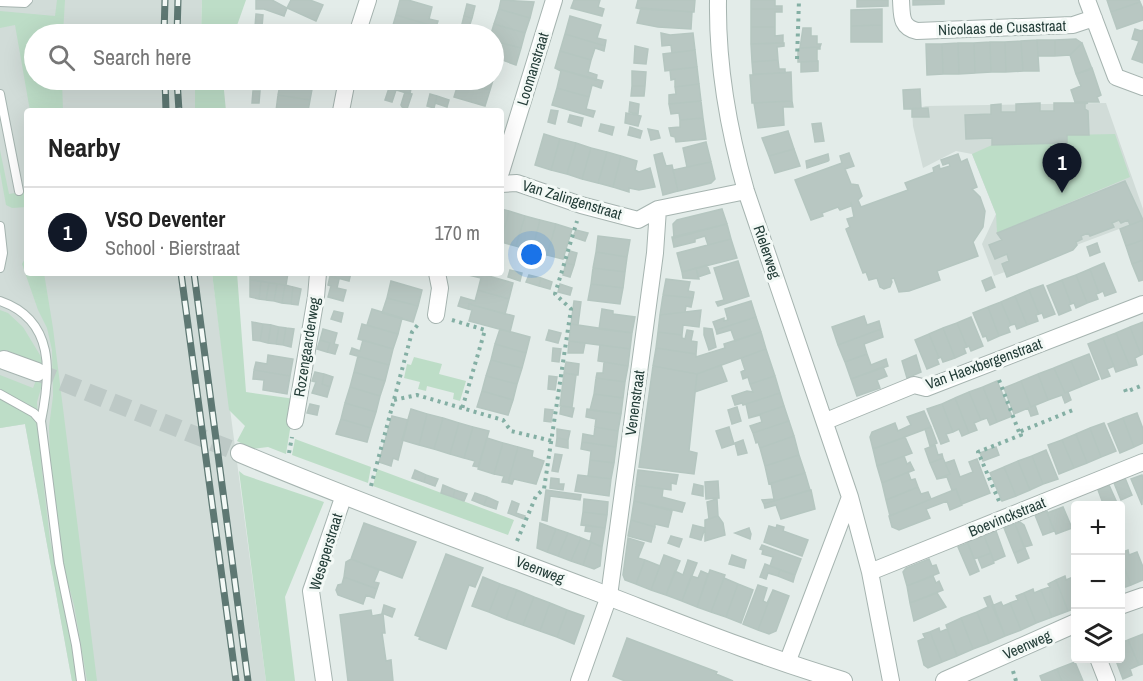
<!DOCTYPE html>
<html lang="en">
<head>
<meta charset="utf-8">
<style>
	:root { --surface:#fff; --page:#f6f6f6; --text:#222; --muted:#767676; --line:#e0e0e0; --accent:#111827 }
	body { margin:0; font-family:"Archivo Narrow",sans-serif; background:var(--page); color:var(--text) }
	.controls { position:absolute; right:18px; bottom:18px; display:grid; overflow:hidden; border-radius:6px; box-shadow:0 6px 24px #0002 }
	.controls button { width:54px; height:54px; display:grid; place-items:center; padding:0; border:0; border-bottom:2px solid var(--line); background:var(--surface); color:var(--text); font:30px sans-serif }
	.you { position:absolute; left:532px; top:255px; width:21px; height:21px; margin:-15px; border:4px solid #fff; border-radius:50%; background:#1a73e8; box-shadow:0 0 0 9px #1a73e833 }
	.badge { display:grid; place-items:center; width:39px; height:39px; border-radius:50%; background:var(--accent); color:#fff; font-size:20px; font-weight:700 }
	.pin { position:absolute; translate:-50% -50px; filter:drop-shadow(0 2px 3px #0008) }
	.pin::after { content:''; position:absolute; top:32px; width:21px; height:18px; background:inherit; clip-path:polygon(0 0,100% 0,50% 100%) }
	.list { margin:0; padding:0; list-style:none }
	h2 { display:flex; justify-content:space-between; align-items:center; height:78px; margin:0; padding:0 24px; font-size:26px }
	h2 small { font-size:20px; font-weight:400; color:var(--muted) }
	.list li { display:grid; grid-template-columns:39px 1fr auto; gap:18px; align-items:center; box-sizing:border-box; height:90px; padding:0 24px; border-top:2px solid var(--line) }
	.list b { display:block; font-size:22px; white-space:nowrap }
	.list p { margin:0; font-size:20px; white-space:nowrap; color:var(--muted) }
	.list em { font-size:20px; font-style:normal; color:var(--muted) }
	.icon { flex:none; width:33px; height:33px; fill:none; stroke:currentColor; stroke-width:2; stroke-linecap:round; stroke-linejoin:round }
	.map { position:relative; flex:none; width:1143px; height:681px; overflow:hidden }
	.search { position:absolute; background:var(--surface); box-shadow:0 6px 24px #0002; left:24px; top:24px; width:480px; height:66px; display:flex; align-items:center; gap:15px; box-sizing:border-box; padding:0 21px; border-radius:33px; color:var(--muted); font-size:22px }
	.panel { position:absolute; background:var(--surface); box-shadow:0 6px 24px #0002; left:24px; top:108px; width:480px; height:168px; border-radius:6px }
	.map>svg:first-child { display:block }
	.built { fill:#d1dcd8 }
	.green { fill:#bdddc7 }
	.building { fill:#b8c7c2; stroke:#b5c6c0; stroke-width:1.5 }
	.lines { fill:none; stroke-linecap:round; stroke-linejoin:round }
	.tertiary-tunnel { stroke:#bdc9c6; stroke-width:18; stroke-dasharray:18 9; stroke-linecap:butt }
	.service-casing { stroke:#a6b4b0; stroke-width:10 }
	.minor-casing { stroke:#a6b4b0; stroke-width:18 }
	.tertiary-casing { stroke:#a6b4b0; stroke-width:20 }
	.path { stroke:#84afa4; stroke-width:4; stroke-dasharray:3 4.5; stroke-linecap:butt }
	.service { stroke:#fff; stroke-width:8 }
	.minor { stroke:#fff; stroke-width:16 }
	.tertiary { stroke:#fff; stroke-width:18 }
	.rail-casing { stroke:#5e7873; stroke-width:7 }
	.rail { stroke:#f3f9f6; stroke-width:4.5; stroke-dasharray:14; stroke-linecap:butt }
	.labels { text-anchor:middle; stroke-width:6; stroke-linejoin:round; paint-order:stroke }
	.street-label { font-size:15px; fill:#233d38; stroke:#f3f9f6 }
</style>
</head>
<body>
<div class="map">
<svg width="1143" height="681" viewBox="0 0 1143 681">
	<rect width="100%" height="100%" fill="#e3ece9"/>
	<path class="built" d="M0,0H202L201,34H34V80H195V111H27V273H212L266,681H72L25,424L0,428Z
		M1106,103L1143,209V220L994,276L982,244L996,214L972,154L956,151L923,168L913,126L912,110L926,106Z"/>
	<path class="green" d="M57,0H65L63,34H34V80H62L63,111H30L15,25L0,28V11L55,16Z
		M202,0H246L234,34H201Z
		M195,80H223L226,111H195Z
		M1115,134L1130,177L997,233L996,214L972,154L992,145L1066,143L1067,135Z
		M0,150L9,194L27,191V207L12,208L6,205L0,172Z
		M27,255V273H44L53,328L97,681H87L74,605L64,569L58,535L50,459L49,427L53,396L52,350L47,328L38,310L22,264Z
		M212,273H237L246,392L295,399L286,454L268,447L252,449L237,441L245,426L229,410Z
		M0,310L8,313L23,327L40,355L44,368L42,385L37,402L42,470L50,540L66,606L78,681H72L25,424L0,428V375L33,388L42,365L6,350L0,365Z
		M414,357L442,364L439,374L466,381L460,401L453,399L454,393L427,386L426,391L418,389L420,382L404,378L407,364L411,365Z
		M295,439L371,467L368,483L292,455Z
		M377,469L514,520L508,535L373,486Z
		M239,471L244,475L324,502L285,597L295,681H266Z"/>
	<path class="building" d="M256,0H272L287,8L284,16L264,9H256Z
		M291,0H310L323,5L316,21L287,8Z
		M400,0H408L432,7L429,19L438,21L436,27L396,15Z
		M501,0L534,2L530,18L499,9Z
		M574,0H600L598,7L604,9L602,16L571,8Z
		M638,0H695L694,12L641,9L636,8Z
		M751,0H775V6H782V9H751Z
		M857,0H888V6L857,7Z
		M913,0H944V4L913,5Z
		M1107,0H1139L1140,2L1111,12Z
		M1140,2L1143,9V20L1117,29L1111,12Z
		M467,4L475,6L472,18L464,16Z
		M641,8L692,12L691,29L658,27L637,23Z
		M499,9L530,18L525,33L494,24Z
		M751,9H782V12H775V27H751Z
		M882,9V25L851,26V10Z
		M256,14L263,15L262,27H255Z
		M396,15L436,27L435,31L426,29L424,34H399L391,32Z
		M464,16L472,18L468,30L461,28Z
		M570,16L601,25L597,38L606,40L605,46L565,34Z
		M494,24L525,33L521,48L494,41V34H491Z
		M882,25V42H851V26Z
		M751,27H775V36L783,35V43L751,44Z
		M803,28H811V36H817V44H821L820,47L800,48Z
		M1135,29L1141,31L1143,30V63L1132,59L1139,41L1132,39Z
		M661,33L670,35L693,33L695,50L672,53L671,45L662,46Z
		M565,34L605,46L604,51L595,48L591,60L560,51Z
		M1076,39L1082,43L1070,55L1055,56V40Z
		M1037,40H1055V56H1038Z
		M1037,40L1039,71H1023L1021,41Z
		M494,41L521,48L516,65L494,57Z
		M1021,41L1023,71L1006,72L1005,42Z
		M990,42H1005L1006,72H991Z
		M990,42L991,72L975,73L974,43Z
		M777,43H784V46L777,47L778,60L752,62L751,44Z
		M958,43H974L975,73L959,74Z
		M958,43L959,74H943L942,44Z
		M1082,43L1092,69L1076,74L1070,55Z
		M926,44H942L943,74L927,75Z
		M635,46L648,49L646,64L634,63Z
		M820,47V49H817V61L798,62V50L800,48Z
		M695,50L697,67L665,71L663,54Z
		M560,51L591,60L588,72L597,75L596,80L555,68Z
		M778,60L779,69H785V73L753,74L752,62Z
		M818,61V71L801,72V62Z
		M697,67L699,84L675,87V79L671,80L670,70Z
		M555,68L603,81L601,88L592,85L589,97L557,88L561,71Z
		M1092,68L1101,95L1097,97L1099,102H1075L1071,90L1081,86L1076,74Z
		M632,71L646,72L645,86H632Z
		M791,72L792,101L752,103L750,75Z
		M281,80L313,84L310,100L278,95Z
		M370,80H404L402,86L411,88L410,94L369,82Z
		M459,80H493L490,90Z
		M459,81L490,90L485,106L454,97Z
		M699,84L701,101L669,104V95L676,94L675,87Z
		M632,86H645L644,96H631Z
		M389,88L396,90L392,102L385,100Z
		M557,88L589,97L586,109L595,111L593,117L552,105Z
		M920,89L921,108L904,109L903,90Z
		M253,91H260L259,103H252Z
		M405,92L412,94L407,109L402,107L401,105Z
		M430,94L437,96L434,108L427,106Z
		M278,95L310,100L308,111H276Z
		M437,96L449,100L447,107L435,103Z
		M701,101L703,118L680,120L679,113L671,114L669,104Z
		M792,101L793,107H783L784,125L758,128L754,103Z
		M630,102L639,104L638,114L629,112Z
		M1040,103V111H1054V103H1088L1085,104V109L1088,111L1089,135H1067V143L992,145V138L966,139L965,115L991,114V105L1001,104V112H1016V104Z
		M928,108L929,117H912V109Z
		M551,110L558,111L555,124L548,122Z
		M626,113L641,116L638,126L625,123Z
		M570,115L583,118L581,126L568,122Z
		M703,118L706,139L676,142L675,137L671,136L669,128L680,127V120Z
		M821,123L824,141L815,142L812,124Z
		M601,124L614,127L612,135L599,131Z
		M630,127L642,131L640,138L628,135Z
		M648,129L658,131L660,138L651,140Z
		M788,131L794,149L769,156L762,138Z
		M544,134L560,139L551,170L535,165Z
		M560,139L576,143L567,174L551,170Z
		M706,142L711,162L687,167L683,148Z
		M576,143L591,148L582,179L567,174Z
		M591,148L607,152L598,183L582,179Z
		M794,149L800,166L775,173L769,156Z
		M607,152L621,156L613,187L598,183Z
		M662,153L666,166L672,165L678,191L663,195L654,155Z
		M849,153L854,166L845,169L851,184L858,185L862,196L858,200L861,207L908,190L905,183L934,172L933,168L939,165L940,169L950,166L949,163L943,165L941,160L958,154L961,162L967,159L977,187L972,189L980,197L985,211L983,227L973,242L978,256L937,271L940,280L909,291L899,292L894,278L891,279L892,282L890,287L884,289L880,287L877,278L869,280L866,272L863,273L846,229L850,227L847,219L854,217L851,202V206L840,210L838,207L822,213L823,216L811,220L795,180L842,163L840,156Z
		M828,154L829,160L828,161L807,168L806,161Z
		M621,156L637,161L635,170L639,172L650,168L655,187L639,190L629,188V192L613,187Z
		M711,162L715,179L711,183L678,191L673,170Z
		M1125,181L1143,220L1130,225L1128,220L1121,223L1119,220L1112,223L1114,227L1090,236L1088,233L1081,236L1082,239L1076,242L1077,245L1073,250L1007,277L1002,264L1009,261L1007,254L995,259L989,245L1002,240L997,233Z
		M501,209L509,211L501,241Z
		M722,209L727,224L674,238L673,224L677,220Z
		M509,211L525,216L516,246L501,242Z
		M525,216L540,220L532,251L516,246Z
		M540,220L556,224L547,255L532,251Z
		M1143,220V240L1126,246L1120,229Z
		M556,224L572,229L563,259L547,255Z
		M727,224L731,239L708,245L705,236L695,239V242L674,247L672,237Z
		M576,230L588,233L585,241L573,237Z
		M598,236L630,240L627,257L596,252Z
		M731,239L737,258L682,272L677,253Z
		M1143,240V260L1132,264L1126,246Z
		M1097,243L1100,252L1090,256L1087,247Z
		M570,251L577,253L574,265L566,263Z
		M596,252L627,257L625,272L593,268Z
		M1143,260V280L1139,281L1132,264Z
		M738,261L749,296L718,306L716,302L724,300L714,268Z
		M566,263L574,265L570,277L563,275Z
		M1104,263L1116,292L1105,296L1103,291L1099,293L1090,269Z
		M707,265L710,273L698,277L696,268Z
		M593,268L625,272L623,288L591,284Z
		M696,268L699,279L683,278L682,272Z
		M1090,269L1099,293L1096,294L1098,299L1087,303L1076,275Z
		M510,270L522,273L520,281L508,277Z
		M250,273H288L286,285L250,280Z
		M331,273H351L349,281L330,276Z
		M468,273H478L513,283L509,299L478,290L481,278L468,275Z
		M529,275L541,278L539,286L526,282Z
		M1076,275L1087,303L1076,308L1074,303L1071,304L1062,280Z
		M330,276L339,279L337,288L346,290L343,301L328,297L331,286L328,285Z
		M991,277L995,287L986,291L982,281Z
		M541,278L552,282L550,289L539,286Z
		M666,279L690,282L688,291L694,292L693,298L663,295Z
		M250,280L261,281L259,299L250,297Z
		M1062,280L1071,304L1069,305L1071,310L1059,315L1047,286Z
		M261,281L269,283L266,300L259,299Z
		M391,281L422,290L418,306L387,298Z
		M269,283L277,284L274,301L266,300Z
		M277,284L285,285L282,303L274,301Z
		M560,284L572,288L570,295L558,292Z
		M591,284L623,288L620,304L588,300Z
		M285,285L293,287L291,304L282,303Z
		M1043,285L1055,314L1044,318L1042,313L1039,314L1029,290Z
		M293,287L301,289L298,305L291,304Z
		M478,290L509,299L505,314L469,304L468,309L458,306L461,297L475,301Z
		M1029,290L1039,314L1036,315L1038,321L1027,325L1015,296Z
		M663,295L693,298L691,307L686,306L685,312L660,315Z
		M1015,296L1027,325L1017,329L1015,324L1011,325L1001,302Z
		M387,298L418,306L413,322L382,313Z
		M574,301L581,302L578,325L571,324Z
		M751,301L756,317L716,330L713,322L724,318V321L728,320L725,309Z
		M1001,302L1011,325L1008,327L1010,332L999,336L988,307Z
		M469,304L514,316L510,332L469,321L472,310L468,309Z
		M988,307L999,336L988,341L986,336L983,337L973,313Z
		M372,309L402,318L398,334L367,325Z
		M602,309L613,311V314L635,317L632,333L599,329Z
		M701,310L699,327L683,325L682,335L658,332L660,315Z
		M334,311L343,313L341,322L331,319Z
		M864,316L867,325L879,321L881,329L838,345L832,327Z
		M756,317L761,332L735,341L731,330L717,334L716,330Z
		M971,317L983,346L971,351L969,346L967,347L957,323Z
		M252,322L263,324L260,341L253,340Z
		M1143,322V354L1141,355L1130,327Z
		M957,323L967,347L964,348L966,353L955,358L943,328Z
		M263,324L271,325L268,343L260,341Z
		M362,324L398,334L393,349L358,339Z
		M571,324L632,333L630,349L569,341Z
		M271,325L279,327L276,344L268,343Z
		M279,327L286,328L283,345L276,344Z
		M1130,327L1141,355L1135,358L1137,365L1130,367L1116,333Z
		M286,328L294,329L291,347L283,345Z
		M704,328L712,329L716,347L709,350L704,335Z
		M943,328L955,358L943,362L941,357L939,358L929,334Z
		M323,329L337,333L334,344L338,345L335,354L327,352L330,343L320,340Z
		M500,329L530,337L526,353L495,344Z
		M881,329L883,337L864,344L867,354L845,362L838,345Z
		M549,330L561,333L558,343L546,340Z
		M687,330L693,331L691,341L697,342L696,354L656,348L658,332L682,335V338L685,339Z
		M761,332L766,349L697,374L653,366L656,348L696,354V357L725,348L724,344Z
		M1116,333L1130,367L1116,372L1103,338Z
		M929,334L939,358L937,359L939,364L927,369L915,340Z
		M1103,338L1114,366L1107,369L1110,376L1102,379L1088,344Z
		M320,340L330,343L327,352L317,349Z
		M363,340L393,349L389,365L350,354L352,348L360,351Z
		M569,341L585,343L583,353H568Z
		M495,344L526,353L522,368L491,360Z
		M600,345L630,349L628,366L598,361Z
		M553,348L561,349L559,362L552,361Z
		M766,349L775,376L750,384L748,377L743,379L741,372L745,370L741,358Z
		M350,354L389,365L385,381L354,372L358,356Z
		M867,354L871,365L886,359L888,366L851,379L845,362Z
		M1089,354L1099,379L1082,386L1071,361Z
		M268,355L293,359L290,376L254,370L256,362L267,364Z
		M916,355L921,372L907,378L902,361Z
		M491,360L522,368L517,384L486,376Z
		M1071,361L1082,386L1065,393L1054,368Z
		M566,362L579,364L578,375L564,373Z
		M604,362L628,366L625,382L596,378L597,373H603Z
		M721,365L727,381L695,392L697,374Z
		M653,366L697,374L689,451L697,453L694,474L639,467Z
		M883,367L887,376L877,380L880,388L857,396L851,379Z
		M1054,368L1065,393L1068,392L1071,400L1065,403L1062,395L1048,400L1038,374Z
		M254,370L290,376L287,394L263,390L264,380L253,379Z
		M315,372L324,374L322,384L330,387L327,397L312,393L316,382L312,381Z
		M354,372L385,381L380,396L350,387Z
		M564,373L576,375L572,407L560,406Z
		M324,374L333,377L330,387L322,384Z
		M1038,374L1048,400L1031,407L1021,381Z
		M486,376L517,384L513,400L482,391Z
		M549,376L557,377L555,390L548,389Z
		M775,376L780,393L743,405L742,403L735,405L732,396L747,391L753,392L750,384Z
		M596,378L625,382L623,398L594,394Z
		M997,381L1012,416L997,422L983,387Z
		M1021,381L1031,407L1035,405L1038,414L1031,416L1028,408L1014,414L1004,388Z
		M350,387L380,396L376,412L345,403Z
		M983,387L997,422L990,425L987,418L981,420L969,392Z
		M482,391L513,400L508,415L477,407Z
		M969,392L981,420L974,423L977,430L969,433L955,398Z
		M780,393L784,406L749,418L746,404Z
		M594,394L623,398L621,414L590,410Z
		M955,398L969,433L962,436L959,429L953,432L942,404Z
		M345,403L376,412L371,428L341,419Z
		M310,404L319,406L317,415L307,413Z
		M942,404L953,432L946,434L949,441L941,444L927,409Z
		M561,406L574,408L572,417L560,414Z
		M784,406L789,421L753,433L750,426L762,422L760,415L749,418Z
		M737,407L741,421L732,424L728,410Z
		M411,409L427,414L419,445L402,440Z
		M545,409L553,410L551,422L544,421Z
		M587,409L621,414L618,431L595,427L596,419L586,417Z
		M924,411L931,427L873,449L870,437L872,432L895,423L898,431L911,425L907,417Z
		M1137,413L1143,429V443L1134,447L1123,418Z
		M427,414L443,418L434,449L419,445Z
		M392,416L408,420L398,460L393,458L391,466L379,462Z
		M443,418L459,423L450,454L434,449Z
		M1123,418L1134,447L1120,453L1108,424Z
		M341,419L371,428L367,442L336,434Z
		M789,421L794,436L760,448L758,442L756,443L753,433Z
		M459,423L473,427L464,458L450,454Z
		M1104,423L1116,451L1101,457L1090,428Z
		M473,427L489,431L478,467L473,466L475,461L464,458Z
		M595,427L618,431L616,447L582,442L583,434L594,436Z
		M729,427L734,444L722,448L716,431Z
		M931,427L937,443L930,446L925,429Z
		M1090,428L1101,457L1087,463L1076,434Z
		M557,429L570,431L568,440L557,438Z
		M489,431L487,438L503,443L494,474L478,469Z
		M1076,434L1087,463L1074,468L1062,440Z
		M794,436L799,455L765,466L760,448Z
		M905,437L912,453L877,466L873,449Z
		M557,438L568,440V448L556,446Z
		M743,440L747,453L738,455L735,443Z
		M1062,440L1074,468L1059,474L1048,445Z
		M582,442L616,447L614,463L590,460L591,451L581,449Z
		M503,443L518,447L508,483L502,482L504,476L494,474Z
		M935,445L938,455L942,454L943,458L930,463L925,449Z
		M518,447L533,451L532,457L544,461L536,484L514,479L512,484L508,483Z
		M996,447L999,455L983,461L980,453Z
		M1046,450L1058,479L1043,484L1032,456Z
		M555,454L562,455L558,472L552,471Z
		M799,455L805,473L769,484L765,466Z
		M904,456L907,464L910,462L914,470L882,483L877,466Z
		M1032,456L1043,484L1030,490L1018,461Z
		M943,458L950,474L937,479L930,463Z
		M977,459L990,493L962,504L956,489L952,490L947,477L937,479L950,474L945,463L954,460L960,477L973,472L969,462Z
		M590,460L614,463L611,479L588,476Z
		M1018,461L1030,490L1016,496L1004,467Z
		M1004,467L1016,496L1002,501L990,473Z
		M415,470L426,475L424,482L412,478Z
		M638,470L678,475L676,484L671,483V490L636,485Z
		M908,472L911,480L915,479L918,487L886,500L882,483Z
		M805,473L810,490L764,504L762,500L774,499L771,483Z
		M426,475L438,479L435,486L424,482Z
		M578,475L611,479L609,496L575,491Z
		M1142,475L1143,478L1142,505L1131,479Z
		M551,478L559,479V484H564L563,490L550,488Z
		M1125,478L1132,495L1121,500L1114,483Z
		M718,481L719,498L706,499L705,482Z
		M694,484L703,486V496L692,494Z
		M443,485L455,490L453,497L441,493Z
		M636,485L663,489L662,497L685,503L682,512L634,501Z
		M1109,485L1118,505L1115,506H1104L1098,490Z
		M918,487L921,494L928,492L931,499L890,516L886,500Z
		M956,489L962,505L950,510L947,501L926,509L930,518L899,530L892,527L889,516Z
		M455,490L467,494L464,501L453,497Z
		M546,490L581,495L580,500L550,496L547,521L542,520Z
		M811,490L815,509L781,519L776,505L765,508L764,504Z
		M475,493L487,497L484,505L472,500Z
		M487,497L498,502L496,509L484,505Z
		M584,499L608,502L607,515L583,512Z
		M717,499L718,516L709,519L707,502Z
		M512,501L519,504L516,513L525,516L524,519L508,513Z
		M634,501L672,511L668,527L655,524V527L631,520Z
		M1063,507L1072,528L1056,534L1047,513Z
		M1047,511L1054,531L1043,535L1035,515Z
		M583,512L607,515L605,528L581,525Z
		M718,516L723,523L725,535L705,541V520Z
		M631,520L655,527L651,542L628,536Z
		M1020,522L1024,525L1032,545L1024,547L1015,524Z
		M364,523L416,542L402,578L351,559Z
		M540,523L556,529L547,552L537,548Z
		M1015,524L1025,548L1014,553L1004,528Z
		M586,525L605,528L602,547L590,542L592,532L585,531Z
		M693,525L705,528L701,540L690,537Z
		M777,525L784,527L783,531L808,540L802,556L764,542L769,526L776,528Z
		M749,528L751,534L750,539L735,533Z
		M556,529L568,533L558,556L547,552Z
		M996,531L1005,556L994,561L984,536Z
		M568,533L581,538L571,561L558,556Z
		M671,536L682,539L679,547L668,543Z
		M984,536L991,553L974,559L967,542Z
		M579,537L591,542L583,565L571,561L581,538Z
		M628,538L644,543L638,558L645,560L636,584L625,580L623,575Z
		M591,542L602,547L600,566L594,569L583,565Z
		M968,543L979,571L970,575L958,547Z
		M762,545L801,559L795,575L770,566L773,557L762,554L763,550L760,549Z
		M1025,548L1029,558L1018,563L1014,553Z
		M1128,550L1129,555L1137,552L1143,567V580L1131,585L1120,557V553Z
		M991,553L994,563L982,568L978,558Z
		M446,554L483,568L475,587L469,585L446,649L419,639L420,637L415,635Z
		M664,555L680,561L666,595L651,590Z
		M732,555L746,560L744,568L729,564Z
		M1120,557L1131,585L1120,589Z
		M351,559L379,570L374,582L379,583L377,589L344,577L346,562Z
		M929,559L932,566L936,565L939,573L907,586L903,572L906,568Z
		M645,560L660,566L651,590L636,584Z
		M688,560L697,563L682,601L666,595L675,571L683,575Z
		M765,564L780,570L778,576L768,573L766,579L760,577Z
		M710,570L725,575L711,612L697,607Z
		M780,570L795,575L793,582L778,576Z
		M701,571L708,574L697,607L682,601L691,576L698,578Z
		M933,576L936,583L939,581L943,590L910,603L907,586Z
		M1065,576L1066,580L1073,577L1076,583V608L1068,611L1056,580Z
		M344,577L377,589L374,598L366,595L363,604L338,595L336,590L338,585L342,584Z
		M483,577L500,584L489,612L472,606Z
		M724,578L738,584L726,617L711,612Z
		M1056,580L1068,611L1052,617L1041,590L1050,587L1048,584Z
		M500,584L517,590L506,619L489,612Z
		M738,584L753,590L741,623L726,617Z
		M758,585L767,588L763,601L767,603L773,590L758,630L743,624Z
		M1033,589L1034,593L1041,590L1052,617L1036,623L1024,593Z
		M517,590L534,597L523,625L506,619Z
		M773,590L789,596L776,631L769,634L758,630Z
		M937,593L946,607L914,621L910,603Z
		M1024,593L1036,623L1021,630L1010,603L1018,600L1016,596Z
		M990,596L1005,636L989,643L977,612L988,607L984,598Z
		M534,597L550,603L540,631L523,625Z
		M1001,602L1003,606L1010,603L1021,630L1005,636L992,606Z
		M550,603L567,610L557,637L540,631Z
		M384,605L395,609L392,617L382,613Z
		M371,610L372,616L383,614L385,633H382L386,661L391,660L393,681H348L340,615Z
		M567,610L584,616L574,644L557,637Z
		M977,612L989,643L973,649L961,618Z
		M961,618L973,649L957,656L946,625Z
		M939,628L940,632L947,629L957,656L942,662L930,632Z
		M930,632L942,662L928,668L924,665L918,641L925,638L923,634Z
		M1143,634V664L1139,665L1128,640Z
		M627,638L717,672L716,674L733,681H625L613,676Z
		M1128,640L1139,665L1130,669L1132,675L1123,679L1115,658H1120V643Z
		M1075,662L1083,681H1062L1057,669Z
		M1057,669L1062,681H1042L1040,676Z"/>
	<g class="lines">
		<path class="tertiary-tunnel" d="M37,372L240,453"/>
		<defs>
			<path id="service" d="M0,2L25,3L28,0
				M0,94L19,191
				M0,226L3,253L0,268
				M0,301C55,320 51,373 41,421
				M0,394L34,413L41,421L59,563L76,645L81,681"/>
			<path id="minor" d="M718,0C717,66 728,128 746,191L850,497L870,572L891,681
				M901,0C902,15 900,27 917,31L1073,25L1094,18
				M1087,0L1116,77L1143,87
				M357,34L368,0
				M341,111L347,80
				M501,172L554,0
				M501,184L517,183L581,205L638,220L658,209L746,191
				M436,315L440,288L437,273
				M295,421L316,297L318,273
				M826,421L914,385L926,388L1143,304
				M870,572L1143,462
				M1098,658L1107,681
				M787,663L850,497
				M324,681L311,591L344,495
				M579,681L609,596L655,253L658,209"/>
			<path id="tertiary" d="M4,360L37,372
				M240,453C354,501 471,544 587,588C671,620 756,655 843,681
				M1120,605L1143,597
				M945,681L1076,623"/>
		</defs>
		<use href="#service" class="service-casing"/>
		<use href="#minor" class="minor-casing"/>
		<use href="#tertiary" class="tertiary-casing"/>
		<path class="path" d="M797,59L799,0
			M452,320L485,330L462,409
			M999,380L1019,432
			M1125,389L1126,392L1143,385
			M394,400L417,395L503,420L511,431L552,441
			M289,453L292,437
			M371,486L412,332L420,322
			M999,501L978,452L1021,435L1019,432L1073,410
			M517,541L536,496L544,489L571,309L555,294L577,221
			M1013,671L1016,681"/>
		<use href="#service" class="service"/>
		<use href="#minor" class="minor"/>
		<use href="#tertiary" class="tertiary"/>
		<defs>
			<path id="rail" d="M164,34L165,0
				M177,34L178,0
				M165,80L166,111
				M177,80L179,111
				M181,273L236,681
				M194,273L248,681"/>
		</defs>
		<use href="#rail" class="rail-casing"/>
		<use href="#rail" class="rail"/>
	</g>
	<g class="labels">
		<g class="street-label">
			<text transform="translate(1002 28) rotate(-2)" y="5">Nicolaas de Cusastraat</text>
			<text transform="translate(533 69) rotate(-73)" y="5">Loomanstraat</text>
			<text transform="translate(572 200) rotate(17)" y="5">Van Zalingenstraat</text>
			<text transform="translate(767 252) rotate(71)" y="5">Rielerweg</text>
			<text transform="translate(307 347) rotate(-81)" y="5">Rozengaarderweg</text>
			<text transform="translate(984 364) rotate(-20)" y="5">Van Haexbergenstraat</text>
			<text transform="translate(635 403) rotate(-82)" y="5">Venenstraat</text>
			<text transform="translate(1007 517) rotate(-22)" y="5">Boevinckstraat</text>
			<text transform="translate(326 552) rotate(-73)" y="5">Weseperstraat</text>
			<text transform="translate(540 570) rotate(21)" y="5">Veenweg</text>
			<text transform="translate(1027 645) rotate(-24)" y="5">Veenweg</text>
		</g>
	</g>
</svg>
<div class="controls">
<button>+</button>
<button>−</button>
<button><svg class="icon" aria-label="layers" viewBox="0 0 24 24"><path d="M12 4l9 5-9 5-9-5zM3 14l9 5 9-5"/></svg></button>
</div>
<div class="you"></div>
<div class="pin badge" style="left:1062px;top:193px">1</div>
<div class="search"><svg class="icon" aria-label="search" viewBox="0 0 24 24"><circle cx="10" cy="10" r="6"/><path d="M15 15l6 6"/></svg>Search here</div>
<section class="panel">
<h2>Nearby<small></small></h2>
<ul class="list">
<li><span class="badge">1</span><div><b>VSO Deventer</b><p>School · Bierstraat</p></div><em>170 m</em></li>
</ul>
</section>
</div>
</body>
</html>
